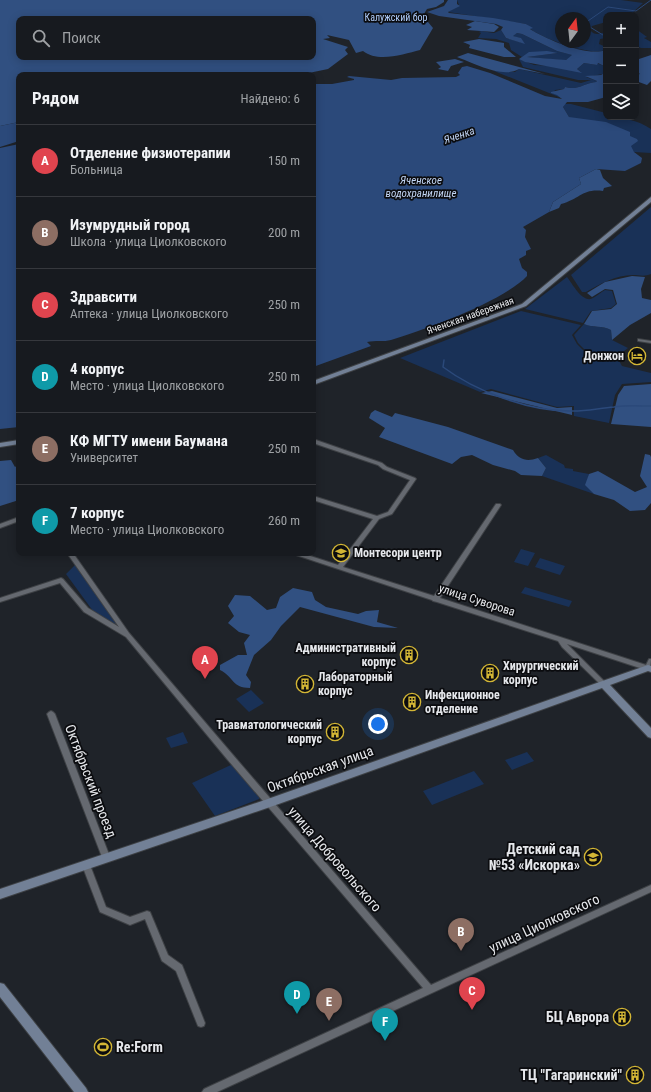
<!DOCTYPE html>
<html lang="ru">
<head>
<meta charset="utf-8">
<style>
	:root { --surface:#171a1f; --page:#202328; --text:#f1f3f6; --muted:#9ea1a4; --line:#36383d; --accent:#d3b635 }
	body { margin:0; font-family:"Roboto Condensed",sans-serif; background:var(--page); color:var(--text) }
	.controls { position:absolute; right:12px; top:12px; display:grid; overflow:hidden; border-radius:8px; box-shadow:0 2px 10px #0003 }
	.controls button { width:36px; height:36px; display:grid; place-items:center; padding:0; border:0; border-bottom:1px solid var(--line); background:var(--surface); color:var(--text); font:20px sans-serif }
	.compass { position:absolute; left:555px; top:12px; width:36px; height:36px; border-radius:50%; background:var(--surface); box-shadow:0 2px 10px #0003; rotate:15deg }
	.you { position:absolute; left:378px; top:724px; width:14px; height:14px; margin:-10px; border:3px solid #fff; border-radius:50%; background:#1a73e8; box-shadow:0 0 0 6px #1a73e833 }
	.badge { display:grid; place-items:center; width:26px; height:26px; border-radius:50%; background:var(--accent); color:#fff; font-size:13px; font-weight:700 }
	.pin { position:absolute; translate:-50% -33px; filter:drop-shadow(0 1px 2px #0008) }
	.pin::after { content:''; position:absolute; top:21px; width:14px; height:12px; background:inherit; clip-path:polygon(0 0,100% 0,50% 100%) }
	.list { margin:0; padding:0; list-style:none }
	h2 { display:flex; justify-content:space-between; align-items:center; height:52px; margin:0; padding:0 16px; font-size:17px }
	h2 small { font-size:13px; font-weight:400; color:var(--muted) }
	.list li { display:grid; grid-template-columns:26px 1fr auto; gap:12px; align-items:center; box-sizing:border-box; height:72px; padding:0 16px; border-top:1px solid var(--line) }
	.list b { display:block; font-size:15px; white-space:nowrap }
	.list p { margin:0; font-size:13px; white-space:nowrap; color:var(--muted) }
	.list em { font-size:13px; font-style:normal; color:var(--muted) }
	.icon { flex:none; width:22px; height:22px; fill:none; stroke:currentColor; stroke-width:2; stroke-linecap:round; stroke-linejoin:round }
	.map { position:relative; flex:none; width:651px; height:1092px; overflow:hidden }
	.search { position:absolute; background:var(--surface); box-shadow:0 2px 10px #0003; left:16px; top:16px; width:300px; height:44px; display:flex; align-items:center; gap:10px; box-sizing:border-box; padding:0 14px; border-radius:8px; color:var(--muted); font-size:15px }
	.panel { position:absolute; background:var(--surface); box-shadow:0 2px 10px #0003; left:16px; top:72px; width:300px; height:484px; border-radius:8px }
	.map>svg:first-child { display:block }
	.green { fill:#193157; fill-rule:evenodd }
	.forest { fill:#315081; fill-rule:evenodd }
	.water { fill:#2b497a }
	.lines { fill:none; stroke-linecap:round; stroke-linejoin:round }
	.stream-far1 { stroke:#2b497a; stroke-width:1 }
	.stream { stroke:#2b497a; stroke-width:1.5 }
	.street-casing { stroke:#3e4145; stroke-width:2 }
	.secondary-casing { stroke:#3e4145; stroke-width:2 }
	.street { fill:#656970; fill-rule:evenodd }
	.secondary { fill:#728096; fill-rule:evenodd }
	.labels { text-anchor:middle; stroke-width:3.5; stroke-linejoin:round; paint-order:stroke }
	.far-park-label { font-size:10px; fill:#b1cefc; stroke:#0b0c0f }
	.far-street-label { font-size:10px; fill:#e5e7eb; stroke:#0b0c0f }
	.far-water-label { font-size:11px; font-style:italic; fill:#c2d5f4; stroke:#0b0c0f }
	.poi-label { font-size:12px; font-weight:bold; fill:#e5e7eb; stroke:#0b0c0f; text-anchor:start }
	.street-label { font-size:12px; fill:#e5e7eb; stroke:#0b0c0f }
	.near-street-label { font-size:14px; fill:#e5e7eb; stroke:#0b0c0f }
	.near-poi-label { font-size:14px; font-weight:bold; fill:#e5e7eb; stroke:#0b0c0f; text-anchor:end }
</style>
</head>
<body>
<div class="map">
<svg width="651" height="1092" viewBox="0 0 651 1092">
	<rect width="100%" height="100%" fill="#1f2329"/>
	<path class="green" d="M457,0H621L643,3L630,15H606V22L592,26L590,30C596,37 600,33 606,32V38L600,39L599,44L606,47V50C589,56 549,40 535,32C530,30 531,27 526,24L448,12L459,5ZM561,18H585V42H561Z
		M636,29L647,37L644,38L651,42V48H641L636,46Z
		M501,30L506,38L523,43L520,38L512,36L517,33L522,34L557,51L573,55L566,60H561L526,57L558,53L531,52L522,57L511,50L509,43L496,39L478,38L481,33L479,32L481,31L494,33Z
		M519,59L534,65L556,66L581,72L577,69L584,63L597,65V63L606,67V72L603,74L586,77L597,81L596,82C585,83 577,91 565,87L564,89L555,90L553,94H557L564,99L494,71L515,72L519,69L581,83L591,80H578L523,67Z
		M565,104H571L606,113V117C621,117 638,120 651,129V153L634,152L569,117L563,107Z
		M651,207V274C644,277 639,275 633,275C616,275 600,284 586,292H582L571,275Z
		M567,277C572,283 581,301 591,299C596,297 601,292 605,290L612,291L616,304L611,308L591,311L583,323L525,309Z
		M521,311L581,325L572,335L577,344L590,357H617L622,366L651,373V382L622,384L615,395L609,423L574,416V406L557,407L491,389L480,392L400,358Z
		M584,324C593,328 602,325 611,330L612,340L628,348L618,356H591L578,343L574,335Z
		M546,455L564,465L565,468L573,469V471L589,474L586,485L594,494L542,476L546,468L538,458Z
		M521,549L535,553L528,566L514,562Z
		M540,558L565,566L560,575L535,567Z
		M75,565L120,627L93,611L66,574Z
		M525,587L572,601L569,607L521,593Z
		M251,690L264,703L249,712L236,699Z
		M183,732L188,743L171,748L166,738Z
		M527,752L534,761L512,770L505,760Z
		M233,764L260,796L259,799L215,816L192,783Z
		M474,771L484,784L432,805L423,791Z"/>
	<path class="forest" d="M0,0H444V2L436,7L427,9L422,17L415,16V19L428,22L433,28L420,50C404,54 378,63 363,51L356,53L349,40L327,35L330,38L323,39L348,47L345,50L348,54L328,69L299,75H19V122L0,126ZM19,19H313V57H19Z
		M475,21L494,24L499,27L494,32L467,30L472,27L466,25Z
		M479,39L504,43V47L516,57H504L469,48L470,45L463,42Z
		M468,53L545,74L519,69C503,79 473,63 457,57Z
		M651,55V81L647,85L636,81V75L640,74L636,71V60Z
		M455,59L464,62L451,66L448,71L438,69L441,67L436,62Z
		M596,169L600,170L603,178L612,186L604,188L603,191C583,188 580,199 561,204L559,208L549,212L553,202L581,184L579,178Z
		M632,276L645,277L641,289L642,298L651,300V313L630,325L612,340L611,330C602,325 593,328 584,324L592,311L611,309L617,304L613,290L605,289L592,297L587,293L605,282Z
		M651,384V427L611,424L618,395L624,386Z
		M492,391L557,408L572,407V415L481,393Z
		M375,410L392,417L395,413L448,427L513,450C519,460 527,462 538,458L546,468L542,476L521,475L515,471L493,465L472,455L461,457L452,464L379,437L385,428L369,418L371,413Z
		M645,454L650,455L651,457V503L645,510L630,511L614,500L594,494L585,485L589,474L598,471L635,492L647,487L640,476Z
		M11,460L15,467L19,464V500L0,506V461Z
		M293,588L312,592L315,600L326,607L358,614L366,611L379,610L377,622L398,628L374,627L300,607L281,626L271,640L254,655L246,675L251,682L250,688C232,688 234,677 220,670V665L238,655H247L244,643L250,635L239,632L228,623L234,616L228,606L235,595L250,596L267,610L276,608L280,597Z"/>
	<path class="water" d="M448,0H457V4L460,6L448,12L449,13L493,18L526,24L533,28L530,29C546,39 586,57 606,50V67L598,63L597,65L584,63L577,69L582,73L525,62L519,59L529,52L547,51L558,53L527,57L566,60L572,55L557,51L522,34L517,33L513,36L521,38L525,44L506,38L501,30L503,27L496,24L439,16L427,12L444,6Z
		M467,66L490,73L545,96L562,99L557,95L551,93V92L564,89L565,87C577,91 585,83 596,82L597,81L585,76L601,75L606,72V97L588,102H567L563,107L569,117L606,122L630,132V136L637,139L638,141L631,146L634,152L642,158L641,163L625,171L596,169L579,178L581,184L553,202L549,212L523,227L526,230L525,237L531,249L526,251V255L519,259L522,268L527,272V276C504,301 425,330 391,340C384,342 375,340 367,342L371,346L313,367V84H332L354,80V79L347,77L349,76L391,80L402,78L456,77L460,75L458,73L462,67Z
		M19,122V141L0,147V126Z
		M19,144V427L0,429V148Z"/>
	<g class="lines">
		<path class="stream-far1" d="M585,23L608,7L636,11L651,0
			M585,24L603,35L606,39"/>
		<path class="stream" d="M444,360L443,367C475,391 528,411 569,411C584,412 599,408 614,407C626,405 639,406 651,406"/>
		<defs>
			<path id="street" d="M638,339L651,341V343L638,341Z
				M313,439L382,463L387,467L415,478L416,479L392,514L379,519L343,567L434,596L496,504H500L501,505L440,598L646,665L649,659H651L650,670H646L567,644L607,684L606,686H602L562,647L558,641L437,602L433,601L432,600L293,554L292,553H301L338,565L373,519L313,500V496L377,516L388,512L410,480L383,469L378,465L313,443Z
				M19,517V521L0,528V524Z
				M67,553H73L129,633L233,755L431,985L651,885V892L217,1092H202L204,1089L423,988L227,759L126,637L84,612L60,583L0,602V598L61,578L63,579L88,608L119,627Z
				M51,711L53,712L55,714L110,857L109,859L106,860L103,859L102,857L47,714L49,712Z
				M86,862L89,863L90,865L106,907L130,917L147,911L150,912L168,955L182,965L205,1023L204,1026L201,1027L198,1026L176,971L162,961L145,919L130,925L100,912L82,865L83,863Z"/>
			<path id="secondary" d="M651,197V202L526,306L313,385V381L522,304Z
				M19,440V444L0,447V443Z
				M648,665L651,666V672L648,671L610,685L651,728V738L648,737L602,688L273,806L0,899V889L265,800Z
				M0,983L4,984L86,1088L88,1092H74L0,997Z"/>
		</defs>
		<use href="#street" class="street-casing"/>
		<use href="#secondary" class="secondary-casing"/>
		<use href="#street" class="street"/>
		<use href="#secondary" class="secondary"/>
	</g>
	<defs>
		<symbol id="hotel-ring" viewBox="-11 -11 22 22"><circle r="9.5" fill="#0b0c0f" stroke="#d3b635" stroke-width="1.5"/><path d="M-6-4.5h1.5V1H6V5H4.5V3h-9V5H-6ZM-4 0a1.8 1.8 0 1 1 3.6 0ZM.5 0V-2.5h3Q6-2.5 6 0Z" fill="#d3b635"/></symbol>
		<symbol id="school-ring" viewBox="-11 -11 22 22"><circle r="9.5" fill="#0b0c0f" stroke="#d3b635" stroke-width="1.5"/><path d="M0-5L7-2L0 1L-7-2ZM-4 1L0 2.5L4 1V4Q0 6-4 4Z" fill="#d3b635"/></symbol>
		<symbol id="building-ring" viewBox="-11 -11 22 22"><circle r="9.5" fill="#0b0c0f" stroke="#d3b635" stroke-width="1.5"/><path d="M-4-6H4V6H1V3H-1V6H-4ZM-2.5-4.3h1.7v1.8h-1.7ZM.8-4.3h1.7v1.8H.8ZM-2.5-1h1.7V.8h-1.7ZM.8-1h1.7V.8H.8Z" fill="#d3b635"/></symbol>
		<symbol id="stadium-ring" viewBox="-11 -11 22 22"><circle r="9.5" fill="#0b0c0f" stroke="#d3b635" stroke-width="1.5"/><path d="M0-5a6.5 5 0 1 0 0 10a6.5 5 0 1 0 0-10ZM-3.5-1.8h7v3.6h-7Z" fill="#d3b635"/></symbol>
	</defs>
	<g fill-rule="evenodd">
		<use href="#hotel-ring" x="627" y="346" width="20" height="20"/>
		<use href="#school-ring" x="331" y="543" width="20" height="20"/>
		<use href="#building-ring" x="399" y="645" width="20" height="20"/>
		<use href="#building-ring" x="480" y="663" width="20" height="20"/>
		<use href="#building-ring" x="295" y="674" width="20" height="20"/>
		<use href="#building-ring" x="402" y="692" width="20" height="20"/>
		<use href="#building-ring" x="325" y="722" width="20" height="20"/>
		<use href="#school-ring" x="583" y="847" width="20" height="20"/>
		<use href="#building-ring" x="612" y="1007" width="20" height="20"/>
		<use href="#stadium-ring" x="93" y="1037" width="20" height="20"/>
		<use href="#building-ring" x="625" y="1065" width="20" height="20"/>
	</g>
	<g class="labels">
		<g class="far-park-label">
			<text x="396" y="21">Калужский бор</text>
		</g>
		<g class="far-street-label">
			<text transform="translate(470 315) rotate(-20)" y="4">Яченская набережная</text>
		</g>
		<g class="far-water-label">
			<text transform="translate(459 135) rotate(-19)" y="4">Яченка</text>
			<text x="421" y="184">Яченское<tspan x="421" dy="13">водохранилище</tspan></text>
		</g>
		<g class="poi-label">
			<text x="624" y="360" text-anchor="end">Донжон</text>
			<text x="354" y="557">Монтесори центр</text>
			<text x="396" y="652" text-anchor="end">Административный<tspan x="396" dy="14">корпус</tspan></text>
			<text x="503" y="670">Хирургический<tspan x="503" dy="14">корпус</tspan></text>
			<text x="318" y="681">Лабораторный<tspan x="318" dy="14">корпус</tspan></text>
			<text x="425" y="699">Инфекционное<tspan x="425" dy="14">отделение</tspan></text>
			<text x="322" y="729" text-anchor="end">Травматологический<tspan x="322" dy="14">корпус</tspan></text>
		</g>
		<g class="street-label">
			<text transform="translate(477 600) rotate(18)" y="4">улица Суворова</text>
		</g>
		<g class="near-street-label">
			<text transform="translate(320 769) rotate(-20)" y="5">Октябрьская улица</text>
			<text transform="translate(91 781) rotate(69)" y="5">Октябрьский проезд</text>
			<text transform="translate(335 859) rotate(49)" y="5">улица Добровольского</text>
			<text transform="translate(544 923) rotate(-25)" y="5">улица Циолковского</text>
		</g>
		<g class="near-poi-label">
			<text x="580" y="854">Детский сад<tspan x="580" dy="16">№53 «Искорка»</tspan></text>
			<text x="609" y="1022">БЦ Аврора</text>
			<text x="116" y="1052" text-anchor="start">Re:Form</text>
			<text x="622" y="1080">ТЦ "Гагаринский"</text>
		</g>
	</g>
</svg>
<div class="controls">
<button>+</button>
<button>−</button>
<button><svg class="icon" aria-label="layers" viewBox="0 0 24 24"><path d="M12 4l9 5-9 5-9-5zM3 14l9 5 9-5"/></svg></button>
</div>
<svg class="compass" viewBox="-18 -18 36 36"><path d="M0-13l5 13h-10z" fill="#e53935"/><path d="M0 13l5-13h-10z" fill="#9ea1a4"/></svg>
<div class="you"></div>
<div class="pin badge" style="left:205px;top:679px;background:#e0444e">A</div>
<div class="pin badge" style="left:461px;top:951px;background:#8d6e63">B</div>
<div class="pin badge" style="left:472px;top:1010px;background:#e0444e">C</div>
<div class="pin badge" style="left:297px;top:1014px;background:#0f9aa8">D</div>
<div class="pin badge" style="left:329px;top:1021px;background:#8d6e63">E</div>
<div class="pin badge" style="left:385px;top:1041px;background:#0f9aa8">F</div>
<div class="search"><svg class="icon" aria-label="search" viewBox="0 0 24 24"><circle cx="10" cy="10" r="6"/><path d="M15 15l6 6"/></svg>Поиск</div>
<section class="panel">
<h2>Рядом<small>Найдено: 6</small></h2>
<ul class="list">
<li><span class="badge" style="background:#e0444e">A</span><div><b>Отделение физиотерапии</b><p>Больница</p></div><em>150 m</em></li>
<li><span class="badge" style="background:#8d6e63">B</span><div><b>Изумрудный город</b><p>Школа · улица Циолковского</p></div><em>200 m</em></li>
<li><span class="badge" style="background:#e0444e">C</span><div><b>Здравсити</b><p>Аптека · улица Циолковского</p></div><em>250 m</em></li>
<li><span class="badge" style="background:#0f9aa8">D</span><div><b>4 корпус</b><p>Место · улица Циолковского</p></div><em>250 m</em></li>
<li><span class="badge" style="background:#8d6e63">E</span><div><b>КФ МГТУ имени Баумана</b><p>Университет</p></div><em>250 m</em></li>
<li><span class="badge" style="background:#0f9aa8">F</span><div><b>7 корпус</b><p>Место · улица Циолковского</p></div><em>260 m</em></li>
</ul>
</section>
</div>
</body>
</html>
